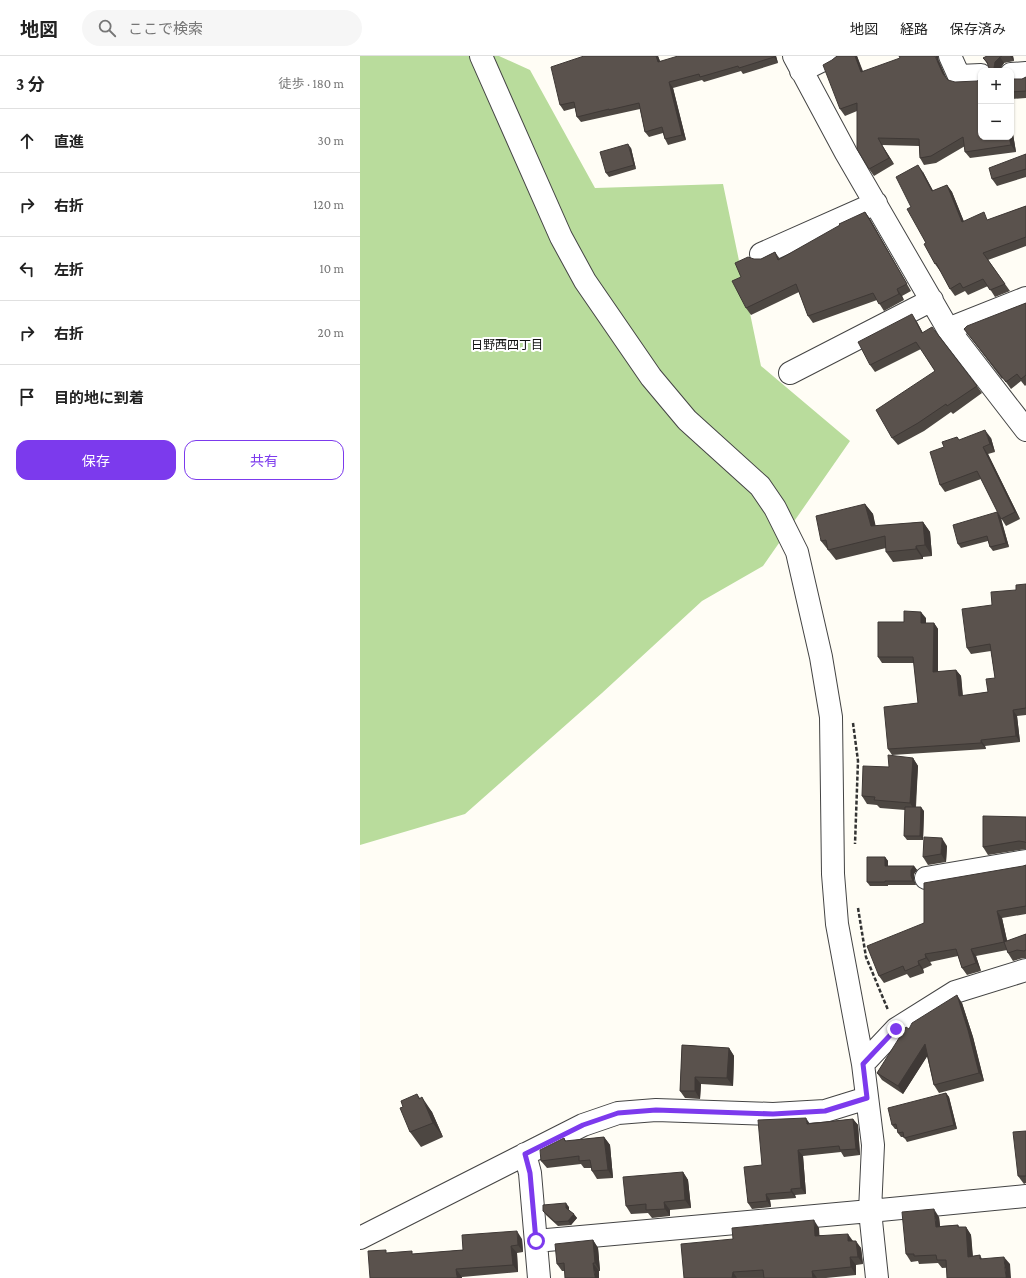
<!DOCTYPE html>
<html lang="ja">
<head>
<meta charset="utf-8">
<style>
	:root { --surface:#fff; --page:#f6f6f6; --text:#222; --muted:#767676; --line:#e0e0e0; --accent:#7c3aed }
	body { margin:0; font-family:"Crimson Pro","Noto Sans JP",serif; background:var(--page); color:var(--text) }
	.controls { position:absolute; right:12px; top:12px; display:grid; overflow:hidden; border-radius:8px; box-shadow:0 1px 3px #0004 }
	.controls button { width:36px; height:36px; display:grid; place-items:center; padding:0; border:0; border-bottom:1px solid var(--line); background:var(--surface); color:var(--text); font:20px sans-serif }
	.stop { position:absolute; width:12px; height:12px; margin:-9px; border:3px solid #7c3aed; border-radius:50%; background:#fff }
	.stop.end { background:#7c3aed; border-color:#fff; box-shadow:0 1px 4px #0008 }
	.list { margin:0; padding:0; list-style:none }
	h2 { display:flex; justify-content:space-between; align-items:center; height:52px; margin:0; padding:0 16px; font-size:17px }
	h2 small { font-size:13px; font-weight:400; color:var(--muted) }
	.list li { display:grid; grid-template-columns:26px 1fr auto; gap:12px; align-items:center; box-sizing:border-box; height:64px; padding:0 16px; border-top:1px solid var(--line) }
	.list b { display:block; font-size:15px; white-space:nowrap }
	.list em { font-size:13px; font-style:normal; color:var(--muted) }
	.actions { display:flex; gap:8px; padding:12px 16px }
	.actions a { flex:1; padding:9px 0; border:1px solid var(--accent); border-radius:12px; text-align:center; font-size:14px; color:var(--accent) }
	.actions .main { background:var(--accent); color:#fff }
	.icon { flex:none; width:22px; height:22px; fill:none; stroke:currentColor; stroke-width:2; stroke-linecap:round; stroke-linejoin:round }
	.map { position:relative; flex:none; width:666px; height:1222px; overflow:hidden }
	header { display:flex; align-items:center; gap:24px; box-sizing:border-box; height:56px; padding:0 20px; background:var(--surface); border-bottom:1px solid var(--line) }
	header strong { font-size:19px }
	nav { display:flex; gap:22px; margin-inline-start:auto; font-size:14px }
	.search { width:280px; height:36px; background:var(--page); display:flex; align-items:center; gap:10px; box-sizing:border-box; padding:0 14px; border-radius:22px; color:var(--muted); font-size:15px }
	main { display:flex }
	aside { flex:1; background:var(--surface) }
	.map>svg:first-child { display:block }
	.forest { fill:#b9dc9c }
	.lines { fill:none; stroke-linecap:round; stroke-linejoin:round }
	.minor-casing { stroke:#444; stroke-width:24 }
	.path { stroke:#333; stroke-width:2.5; stroke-dasharray:4 2; stroke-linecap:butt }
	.minor { stroke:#fff; stroke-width:22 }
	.wall { fill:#4d4742 }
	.shaded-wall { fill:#3f3936 }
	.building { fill:#5a524d; stroke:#3f3936 }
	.route { stroke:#7c3aed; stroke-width:5 }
	.labels { text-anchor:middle; stroke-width:4; stroke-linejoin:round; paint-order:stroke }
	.neighbourhood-label { font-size:12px; fill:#111; stroke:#fff }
</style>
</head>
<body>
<header>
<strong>地図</strong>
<div class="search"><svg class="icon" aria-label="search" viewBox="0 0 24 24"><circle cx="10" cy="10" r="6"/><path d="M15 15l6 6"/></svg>ここで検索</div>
<nav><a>地図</a><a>経路</a><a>保存済み</a></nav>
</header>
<main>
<aside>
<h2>3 分<small>徒歩 · 180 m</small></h2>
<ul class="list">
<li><svg class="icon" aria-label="ahead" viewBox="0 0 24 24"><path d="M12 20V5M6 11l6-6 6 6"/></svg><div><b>直進</b></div><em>30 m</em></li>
<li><svg class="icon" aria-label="right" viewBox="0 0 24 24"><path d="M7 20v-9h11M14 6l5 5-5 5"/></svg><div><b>右折</b></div><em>120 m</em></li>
<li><svg class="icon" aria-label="left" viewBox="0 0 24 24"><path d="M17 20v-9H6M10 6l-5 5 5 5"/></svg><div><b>左折</b></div><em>10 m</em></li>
<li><svg class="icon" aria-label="right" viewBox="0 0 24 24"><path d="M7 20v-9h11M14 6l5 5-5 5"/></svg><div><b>右折</b></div><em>20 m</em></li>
<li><svg class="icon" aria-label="arrive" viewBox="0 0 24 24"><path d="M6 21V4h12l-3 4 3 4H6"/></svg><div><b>目的地に到着</b></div></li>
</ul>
<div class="actions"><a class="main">保存</a><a>共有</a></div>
</aside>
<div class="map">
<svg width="666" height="1222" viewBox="0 0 666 1222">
	<rect width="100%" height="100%" fill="#fffdf5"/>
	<path class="forest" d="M0,0H139L170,14L235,132L363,128L401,310L490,385L403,510L342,545L242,637L105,758L0,789Z"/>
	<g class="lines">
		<defs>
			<path id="minor" d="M121,0L201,181L225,225L291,321L327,364L400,430L415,452L437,496L461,601L471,661L473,818L477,868L503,1008
				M434,0L486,97L588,273L666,374
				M590,0L599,20L621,19
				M441,15L471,0
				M651,18L666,17
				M401,198L516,147
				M588,273L666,242
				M430,317L572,244
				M566,822L666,805
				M165,1098L170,1117L179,1222
				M0,1182L223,1069L258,1057L296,1054L413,1058L465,1055L507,1042
				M176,1185L510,1155L666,1140
				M517,1222L510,1155L513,1089L503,1008L536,973L595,936L666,914"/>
		</defs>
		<use href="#minor" class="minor-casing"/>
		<path class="path" d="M493,667L498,705L495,788
			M498,852L506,901L528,954"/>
		<use href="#minor" class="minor"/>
	</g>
	<path class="wall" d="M224,0H298L300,5L416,0L418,7L383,18L381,15L344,26L342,24L313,32L326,84L308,89L305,83L303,77L289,81L285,76L280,53L221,66L217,61L215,52L204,55L200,49Z
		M477,0H497L503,15L579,5L586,22L651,81V66L656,96L610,102L605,96V90L576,107L564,109L560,102L559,90L522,89L534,108L514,120L509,113L497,55L485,60L480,53L472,4Z
		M627,0H653L654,5L644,7L640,13L629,12L628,9L623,2Z
		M666,21V42L651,43V23H662Z
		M271,92L276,113L249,121L246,117Z
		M666,98V121L637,130L632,123Z
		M563,116L573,135L587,129L592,136L604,166L629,164L666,150V190L628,204L650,235L635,241L628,230L608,239L605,235L595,240L590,233L580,214V215L575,208L566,187L551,151Z
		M505,156L510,163L551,235L542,240L544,244L524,255L517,244L453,267L448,260L439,236L391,259L386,252L381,221L394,203H401L415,196L420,203Z
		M666,247V329L665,330L661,325L651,333L643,322L642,323L604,273Z
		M557,266L563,277L617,330L622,337L593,358L591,356L564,375L538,389L532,382L575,315L561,293L515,316L510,309Z
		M597,381L599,384L631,382L635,396L628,398L660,463L646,470L641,462L649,491L633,495L630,491L628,485L601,492L598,488L639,458L621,423L585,436L580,429L584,391Z
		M505,448L513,458L515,470L563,466L570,476L572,500L563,501V503L533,506L526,496V492L476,504L461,485Z
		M666,528V659L657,660L660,686L625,690L626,693L532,699L528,693L558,647L554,607H522L518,601L544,566L566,562V567H574L578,573V616L596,614L601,620L603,640L628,636L635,622L631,595L611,598L607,592L632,549L656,534Z
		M553,702L558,710L556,751L564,755L563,784H547L544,780L545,754L520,752L517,749L507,748L502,740L529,711Z
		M666,761V793L628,799L623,791Z
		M587,790L586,806L568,809L563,801Z
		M525,801L528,805V810H554L557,814L554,818V824L556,829H528V830H510L507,826Z
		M666,809V858L642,862L647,885L666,878V902H663L653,905L648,897L647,894L616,900L621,915L607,919L602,912L598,900L570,906L572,909L563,913L564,917L550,922L547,918L524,927L519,920L564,867Z
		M602,947L613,981L624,1025L579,1037L574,1029L567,1000L543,1038L522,1024L517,1017L549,973Z
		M322,989L369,992L374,1000L373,1030L341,1028L340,1043L325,1042L320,1035Z
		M586,1037L589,1041L597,1073L547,1086L544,1081H541L538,1077L537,1073H535L532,1069Z
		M60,1042L72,1056L83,1081L61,1091L50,1076Z
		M493,1063L498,1069L500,1099L484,1101L481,1096L443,1100L446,1138L435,1139L436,1142L410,1144L411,1151L392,1153L388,1147L402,1109L450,1067Z
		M666,1075V1127L664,1128L658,1120Z
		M244,1081L250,1089L253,1122L237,1123L232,1115L231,1112H224L221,1108L187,1112L181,1105L204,1082L206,1085Z
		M323,1116L328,1124L331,1152L310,1154V1160L292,1162L288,1157L271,1158L266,1150Z
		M209,1151V1154L217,1162L211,1169L198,1170L186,1159L183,1155Z
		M579,1161L580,1170L598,1169L599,1171H606L611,1179L613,1200L620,1199L622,1203L650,1208L582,1212L578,1207L559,1208L558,1205L551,1206L546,1198Z
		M459,1172V1179L493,1185L501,1192L503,1208L496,1209V1219L466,1222H324L373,1183Z
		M162,1183L163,1196L157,1197L158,1216L102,1221L27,1197L54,1198L103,1194Z
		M233,1184L238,1192L240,1215H202L197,1208Z"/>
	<path class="shaded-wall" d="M296,0H298L302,11L298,6Z
		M414,0H416L418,7L414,1Z
		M495,0H497L505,23L501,16Z
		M575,0H578L579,5L588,25L583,18Z
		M650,0H653L654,5Z
		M640,1L644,7L640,13L639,15H635L634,12L635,6Z
		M309,26L313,32L326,84L322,79Z
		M651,66L656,96L651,89L649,81H651Z
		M518,82L522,89L534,108L529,102Z
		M268,88L271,92L276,113L274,109Z
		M558,109L563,116L577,142L572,135Z
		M587,129L592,136L607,173L602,166Z
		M505,156L510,163L551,235L547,228Z
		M537,233L542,240L544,244L539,238Z
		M552,258L557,266L567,285L562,277Z
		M625,374L631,382L635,396L630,388Z
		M623,391L628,398L660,463L655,456Z
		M505,448L513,458L518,480L511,470Z
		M637,456L640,460L649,491L646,487Z
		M563,466L570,476L572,500L565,489Z
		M556,490L563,501V503L556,493Z
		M561,556L566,562V573L561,567Z
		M574,567L578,573V622L573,616Z
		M596,614L601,620L603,646L599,640Z
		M653,654L657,660L660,686L656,680Z
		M621,684L625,690L626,693L621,687Z
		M553,702L558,710L555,755L550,747Z
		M561,751L564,755L563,784L560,780Z
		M582,782L587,790L586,806L581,798Z
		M525,801L528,805V814L525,810Z
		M554,810L557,814L554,818V824L556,829L553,825L551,820V814Z
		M637,855L642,862L649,893L644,886Z
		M611,893L616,900L621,915L616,907Z
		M565,898L570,906L572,909L566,902Z
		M558,905L563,913L564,917L559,909Z
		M597,939L602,947L613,981L624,1025L619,1017Z
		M565,988L570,996L543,1038L538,1030Z
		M369,992L374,1000L373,1030L367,1022Z
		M335,1021L341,1028L340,1043L335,1035Z
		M586,1037L589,1041L597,1073L594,1069Z
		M57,1038L67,1052L62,1041L72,1056L83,1081L73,1067L59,1043Z
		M446,1062L450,1068H447Z
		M493,1063L498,1069L500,1099L496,1093Z
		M244,1081L250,1089L253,1122L248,1114Z
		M438,1094L443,1100L446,1138L441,1132Z
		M323,1116L328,1124L331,1152L325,1144Z
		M431,1133L435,1139L436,1142L431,1136Z
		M406,1138L410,1144L411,1151L407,1145Z
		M304,1146L310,1154V1160L305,1153Z
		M206,1147L209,1151V1156L206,1152Z
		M574,1153L579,1161L581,1179L576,1171Z
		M214,1158L217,1162L211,1169L208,1165Z
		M454,1164L459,1172L460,1188L455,1180Z
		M606,1171L611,1179L613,1208L608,1201Z
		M157,1175L162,1183L163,1196L158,1189Z
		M488,1178L493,1185H488Z
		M233,1184L238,1192L240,1215L235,1207Z
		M496,1185L501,1192L503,1208L498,1201Z
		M151,1190L157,1197L158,1216L153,1209Z
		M490,1201L496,1209V1219L491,1211Z
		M644,1201L650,1208L651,1222H646Z
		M233,1207L239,1215V1222H235Z
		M96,1213L102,1221V1222H97Z
		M452,1215L457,1222H453Z
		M373,1216L377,1222H372Z"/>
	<path class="building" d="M224,0H296L298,6L318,0H414V1L379,12L378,10L340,21L339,18L309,26L322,79L305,83L302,71L285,76L279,47L249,54V53L217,61L214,46L200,49L191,11Z
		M477,0H495L501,16L540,2L539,0H575L583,18L588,24L595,26L617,25L621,23V81H649L651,89L605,96L603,81L571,100L560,102L559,83L518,82L529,102L509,113L497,93V47L480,53L463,9L472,4Z
		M627,0H642L640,1L635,6L634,12L635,15H628L629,12L627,6L623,2Z
		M666,21V35L651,36V23H662Z
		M268,88L274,109L246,117L240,96Z
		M666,98V113L632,123L629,112Z
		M558,109L572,135L587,129L602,166L624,156L627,164L666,150V181L623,197L645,228L630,234L623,223L603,232L600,227L590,233L576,207L575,208L564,188L566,187L547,153L551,151L536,121Z
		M505,156L547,228L537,233L539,238L519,248L513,237L448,260L436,228L386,252L372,225L381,221L375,207L388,201L394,203H401L415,196L418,204L480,169L479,168Z
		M666,247V319L661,323L657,318L646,326L638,316L604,273L607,270Z
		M552,258L562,277L572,271L617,330L587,350L586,348L558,367L532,382L516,354L575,315L556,286L510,309L498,286Z
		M625,374L630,388L623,391L655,456L641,463L617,415L580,429L570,396L584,391L582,386L597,381L599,384Z
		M505,448L511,470L563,466L565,489L556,490V493L526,496L525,480L468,494L466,484L461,485L456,460Z
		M637,456L646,487L630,491L627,480L598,488L593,469Z
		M666,528V652L653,654L656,680L621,684V687L528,693L524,651L558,647L553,601H518V566H544V555L561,556V567H574L573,616L596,614L599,640L628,636L626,623L635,622L630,588L607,592L602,553L632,549L631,536L656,534V529Z
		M528,699L553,702L550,747L514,744L515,741L502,740L503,710L529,711Z
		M545,751H561L560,780H544Z
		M623,760L666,761V787L665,786L659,785L623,791Z
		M564,781L582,782L581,798L563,801Z
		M507,801H525V810H554L551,814V820L553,825H525V826H507Z
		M666,809V850L637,855L644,886L611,893L616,907L602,912L596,893L565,898L566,902L558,905L559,909L545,915L543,910L519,920L507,890L564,867V827L663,810Z
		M666,878V894L664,895L657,894L648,897L644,886Z
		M597,939L608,974L619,1017L574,1029L565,988L538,1030L517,1017L546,971L549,973L552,967Z
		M322,989L369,992L367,1022L335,1021V1035H320Z
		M586,1037L594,1069L544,1082L543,1076L538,1077L536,1068L532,1069L528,1052Z
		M57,1038L59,1043L62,1041L73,1067L50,1076L40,1052L43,1051L41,1045Z
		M446,1062L447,1068L493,1063L496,1093L480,1094L479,1090L438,1094L441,1132L431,1133V1136L406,1138L407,1145L388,1147L384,1111L402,1109L398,1064Z
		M666,1075V1120H658L653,1076Z
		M244,1081L248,1114L232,1115L230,1104L219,1105V1100L181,1105L180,1094L204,1082L205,1085Z
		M323,1116L325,1144L304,1146L305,1153L286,1154V1148L266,1150L263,1121Z
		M206,1147V1152L214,1158L208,1165L195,1166L183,1155V1149Z
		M574,1153L576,1171L598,1169V1171H606L608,1201L620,1199V1203L644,1201L646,1222H587L586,1204H577L576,1199L554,1200V1198H546L542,1156Z
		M454,1164L455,1180L488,1178V1185H496L498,1201H490L491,1211L452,1215L453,1222H404L403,1214L373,1216L372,1222H324L321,1188L373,1183L372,1172Z
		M157,1175L158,1189L151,1190L153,1209L96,1213L97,1222H10L8,1195L26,1194V1197L52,1195V1198L103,1194L102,1179Z
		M233,1184L235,1207H233L235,1222H205L204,1207L197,1208L195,1188Z"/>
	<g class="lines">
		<path class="route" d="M176,1185L170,1117L165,1098L223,1069L258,1057L296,1054L413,1058L465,1055L507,1042L503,1008L536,973"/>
	</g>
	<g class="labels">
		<g class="neighbourhood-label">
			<text x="147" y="293">日野西四丁目</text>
		</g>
	</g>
</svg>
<div class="controls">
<button>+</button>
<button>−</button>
</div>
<div class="stop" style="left:176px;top:1185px"></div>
<div class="stop end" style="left:536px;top:973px"></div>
</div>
</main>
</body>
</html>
